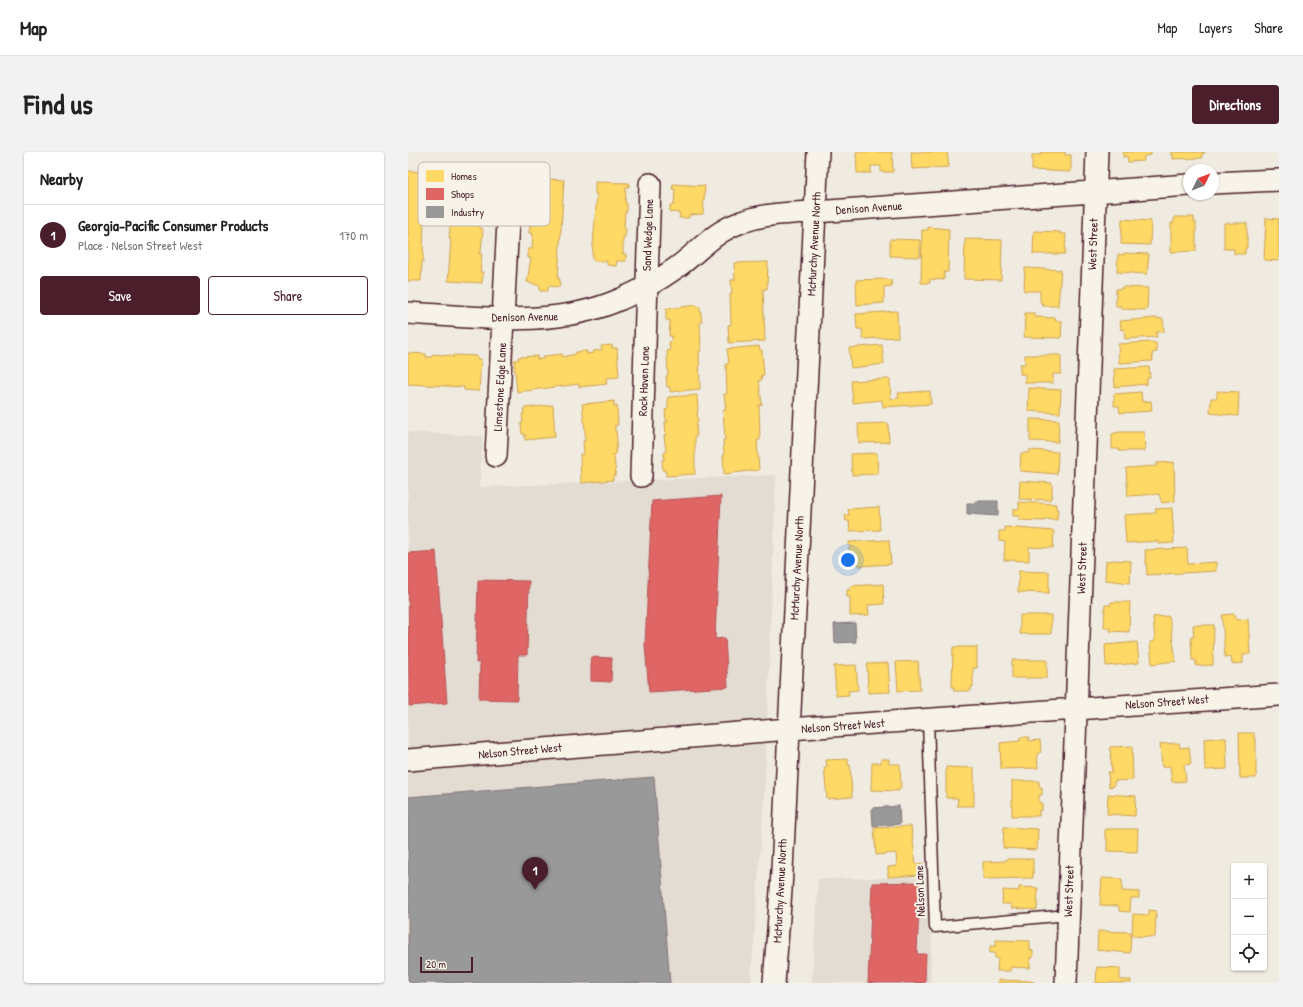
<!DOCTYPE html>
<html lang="en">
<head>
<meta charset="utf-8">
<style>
	:root { --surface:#fff; --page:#f2f2f2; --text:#222; --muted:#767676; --line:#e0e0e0; --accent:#4a1f2b }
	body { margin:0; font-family:"Patrick Hand",sans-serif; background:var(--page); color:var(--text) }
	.controls { position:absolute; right:12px; bottom:12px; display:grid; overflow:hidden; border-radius:4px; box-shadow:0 1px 3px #0004 }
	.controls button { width:36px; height:36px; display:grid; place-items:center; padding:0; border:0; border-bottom:1px solid var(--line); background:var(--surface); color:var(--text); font:20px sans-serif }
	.compass { position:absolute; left:775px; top:12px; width:36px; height:36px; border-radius:50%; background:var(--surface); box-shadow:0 1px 3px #0004; rotate:47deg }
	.scale { position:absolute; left:12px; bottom:10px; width:53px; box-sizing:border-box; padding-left:4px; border:2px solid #4a1f2b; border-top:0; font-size:11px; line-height:14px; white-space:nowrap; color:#4a1f2b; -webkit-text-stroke:3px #f7f3e8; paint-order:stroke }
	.you { position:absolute; left:440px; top:408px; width:14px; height:14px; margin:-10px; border:3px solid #fff; border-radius:50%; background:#1a73e8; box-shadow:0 0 0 6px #1a73e833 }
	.badge { display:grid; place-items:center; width:26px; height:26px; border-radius:50%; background:var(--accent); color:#fff; font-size:13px; font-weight:700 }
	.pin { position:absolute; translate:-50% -33px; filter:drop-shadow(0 1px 2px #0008) }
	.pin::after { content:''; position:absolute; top:21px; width:14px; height:12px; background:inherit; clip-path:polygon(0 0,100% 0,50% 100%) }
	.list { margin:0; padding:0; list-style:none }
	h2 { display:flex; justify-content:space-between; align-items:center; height:52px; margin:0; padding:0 16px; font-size:17px }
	h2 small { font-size:13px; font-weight:400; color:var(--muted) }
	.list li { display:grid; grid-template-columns:26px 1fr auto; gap:12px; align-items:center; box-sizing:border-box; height:60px; padding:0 16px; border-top:1px solid var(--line) }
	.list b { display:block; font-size:15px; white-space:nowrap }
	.list p { margin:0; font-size:13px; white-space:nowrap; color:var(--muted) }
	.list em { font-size:13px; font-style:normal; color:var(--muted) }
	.actions { display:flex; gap:8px; padding:12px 16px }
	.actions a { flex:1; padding:9px 0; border:1px solid var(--accent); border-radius:4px; text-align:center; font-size:14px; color:var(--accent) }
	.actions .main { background:var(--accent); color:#fff }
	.icon { flex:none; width:22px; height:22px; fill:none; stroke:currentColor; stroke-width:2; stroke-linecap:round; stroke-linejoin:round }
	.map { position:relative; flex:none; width:871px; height:831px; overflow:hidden; border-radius:4px }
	header { display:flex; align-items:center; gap:24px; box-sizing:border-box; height:56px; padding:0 20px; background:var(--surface); border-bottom:1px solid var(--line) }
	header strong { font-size:19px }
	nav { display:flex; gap:22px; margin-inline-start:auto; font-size:14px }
	.intro { display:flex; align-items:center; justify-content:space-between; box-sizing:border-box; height:96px; padding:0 24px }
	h1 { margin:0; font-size:28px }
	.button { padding:10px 18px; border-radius:4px; background:var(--accent); color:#fff; font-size:14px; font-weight:700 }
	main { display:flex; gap:24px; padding:0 24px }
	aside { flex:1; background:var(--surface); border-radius:4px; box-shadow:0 1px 3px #0004 }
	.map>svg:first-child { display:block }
	.built { fill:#e3dcd2 }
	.homes { fill:#ffd966; stroke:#c9a154 }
	.shops { fill:#e06666; stroke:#b35154 }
	.industry { fill:#999; stroke:#817478 }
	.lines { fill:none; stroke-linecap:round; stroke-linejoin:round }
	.lane-casing { stroke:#4a1f2b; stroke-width:13 }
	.street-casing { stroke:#4a1f2b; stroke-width:24 }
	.lane { stroke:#f7f3e8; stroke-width:10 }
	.street { stroke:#f7f3e8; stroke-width:21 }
	.labels { text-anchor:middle; stroke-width:4; stroke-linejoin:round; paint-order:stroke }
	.street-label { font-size:12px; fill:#4a1f2b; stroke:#f7f3e8 }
	.key { fill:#f7f3e8; stroke:#c3b3af; stroke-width:1 }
	.key-label { font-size:11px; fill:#4a1f2b }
</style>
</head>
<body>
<header>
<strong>Map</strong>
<nav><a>Map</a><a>Layers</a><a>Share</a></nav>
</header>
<div class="intro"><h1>Find us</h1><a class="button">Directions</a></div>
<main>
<aside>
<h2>Nearby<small></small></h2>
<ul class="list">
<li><span class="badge">1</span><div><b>Georgia-Pacific Consumer Products</b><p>Place · Nelson Street West</p></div><em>170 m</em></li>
</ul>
<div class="actions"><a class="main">Save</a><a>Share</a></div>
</aside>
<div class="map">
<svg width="871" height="831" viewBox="0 0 871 831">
	<rect width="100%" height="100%" fill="#f0ebe0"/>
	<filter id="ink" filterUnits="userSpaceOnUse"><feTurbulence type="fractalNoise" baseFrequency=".025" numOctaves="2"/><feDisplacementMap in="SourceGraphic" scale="8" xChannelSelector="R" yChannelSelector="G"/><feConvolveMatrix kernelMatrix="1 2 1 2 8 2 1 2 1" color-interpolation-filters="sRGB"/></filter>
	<g filter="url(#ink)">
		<path class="built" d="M0,280L75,284L71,335L368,323L357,633L343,831H0Z
			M526,725L522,831H404L410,727Z"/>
		<path class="homes" d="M448,0H484L485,20H473V14H463V21H449Z
			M503,0H539L541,15L504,17Z
			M633,0H657V3H663V20L624,18V3H633Z
			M715,0H743V3L736,4V9L720,10L719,4L715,5Z
			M763,0H797V1H794V6L765,7V2H763Z
			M0,19L19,20L16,57L15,110H14L13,129H0Z
			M44,20L75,22V26H77L76,45L73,47H76L75,71H72V76L75,77L73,100H71V102H74L72,120H75L74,131L40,129L43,87H41L45,36H43Z
			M123,26L156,28L150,127H152V131L151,135L140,134V139H132V134L119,130L123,106H120V97H124L125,81H121L122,73H125L126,56H122L123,47H126V31H123Z
			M187,30L221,31V35H218L217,51H219V60H217L216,76L218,77L217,85H215V102H218V109H209L208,114L199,113V109H186L184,106L189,42H187Z
			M265,32L297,34L295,62L281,63V66H271L272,61L262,60V53H266L267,37H264Z
			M766,65H786V70H788V99L763,100V71H766Z
			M858,66L871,67V109L856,108Z
			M714,67L743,69L742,93L713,92Z
			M816,71H839V96H837V102H826V97H816Z
			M520,75L541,77L540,120H536V128L522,127V131H513L514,78H520Z
			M626,79L652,80V82H658L657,102H625Z
			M482,87L512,88V105L482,104Z
			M557,87L594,88L593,128L556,127Z
			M716,101L741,102L739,122L709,120L710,102L716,103Z
			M360,110L359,137H355L357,189L321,191L320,173H323L322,142H324L323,128H327L326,111Z
			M617,116L653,118L650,154H635L632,149V139H616Z
			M475,127L483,128L484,134L476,135V151L449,153L448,128Z
			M714,135L740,136L739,158L713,157V154H708V137H714Z
			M288,153V155H292L294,170H292L293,199H291L292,237L262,240V235H259L258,224H260L259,199L262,198L261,190H263L264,184H261L262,168H258V157Z
			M489,159L490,185L455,187L454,177H449L448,162Z
			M617,161H627V165L648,166L647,169H654L653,186L616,185Z
			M747,166L755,167L756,180H748L749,185L717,187L716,177L713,178L712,169Z
			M743,190L748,191L749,200L744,201L745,209L711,211L710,192Z
			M204,193V196H209L211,225L198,226L199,232L171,235V232L109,240L106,208H111L110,205L129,204V207H136V204L154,202L155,205L168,202V200L179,199V202L186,201L185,199L194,198L193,194Z
			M474,193L476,212L443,216L441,196Z
			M351,194L352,198H354L356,223H353L354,228H351L354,253H351L352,288H349L351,318L316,322L315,304H316L315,288H317L315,258H318L316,242H319L318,212L321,211L319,197Z
			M0,201L18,202V205H24L25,202L43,204L45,206V203L69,204V207H73L71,239L56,238V235L0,232Z
			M617,203H653V222H645V231H617V222H612V212H617Z
			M741,215L742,226H739V232L707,235L706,217Z
			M476,227H482L483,247L491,246L490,241L522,239L523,252L475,255L474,248L445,251L443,229Z
			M621,236L653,238L652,261L620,259Z
			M809,239L831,240L830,264L802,261L803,246H809Z
			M733,240L734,250L743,249L744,259L712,261L711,254H706V242Z
			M289,243L290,258H289L290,271H288L289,284H287V322L258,324V319H255L254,308H256V301L258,300L256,283H258L257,270H260L258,268L257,258L260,257V245Z
			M206,249V254H209L210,273H207V277L206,278L208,279L209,290L207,303H204L206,305L208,323H205V328L173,331L172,302H176L175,289H177V277L174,252Z
			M145,253L147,285L117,288V282H114L113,271H115L114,262H116V256Z
			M622,267L651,268L650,290L622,289Z
			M480,271L481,290L451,291L450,272Z
			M711,280H736L737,299H711V297H704V282Z
			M621,298L650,300L649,322L612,319L613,301H621Z
			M469,301L470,322L444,323L443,302Z
			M766,310L767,349L754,351L751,342L720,344L718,316L749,314V311Z
			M612,329L644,331V345H642V348L611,347Z
			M611,350L648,352V357H650L649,368L637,367V369L611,368V364H605V357H611Z
			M471,355L472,378L442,379L441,369H438L437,363H441L440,357Z
			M764,356L766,391L750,392V389L718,391L716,363L748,361L747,357Z
			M597,375L646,379L645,396L621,395V409L596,408L597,390L591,389V379H597Z
			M481,388L483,412L451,414L450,409H442L441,390Z
			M779,396L780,412L808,410V419L739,423L737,398Z
			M703,408L723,409L722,431L697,428L698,409H702Z
			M611,419L641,420V441L610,440Z
			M475,432L476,452L460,453L461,463L442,464V445H439V438H442V434Z
			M703,450H722L721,480L702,479V476H696L697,453H703Z
			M827,462L828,468L840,467L842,502H835V511L824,512L823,504L817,505L814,463Z
			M612,463H643V482H612Z
			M761,464L768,509L744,512L742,490L747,489L745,465Z
			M785,473H806L805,513L788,514V508H784L783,485H786Z
			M729,490L731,511L698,514L697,493Z
			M545,495H569V516H565V535H563V539H546V535H544Z
			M604,508H639V526H604Z
			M510,509L512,538L490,539L488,510Z
			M480,511L482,540L460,541L459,512Z
			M448,513L450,538L440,539L441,543L428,544L426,514Z
			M831,581H846V587H848V626H832Z
			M612,585H621V589L632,588L633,600L629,602L630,616L593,617L592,591L612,589Z
			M808,586H818L819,617L797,618L796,587Z
			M771,591L772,596L781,595L783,612L776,613L778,629L764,630L762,614L754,615L752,592Z
			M724,594L725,628L706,629V634L701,635L700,620H704L702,595Z
			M440,607V613H442L444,645L419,647L416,615H419L418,608Z
			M473,607H481V612H492L493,636H491V639L463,638L464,611H473Z
			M538,615L566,616V654H549L550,646H538Z
			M604,629H631V635H634V643H631V651H634V658H631V664H604Z
			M700,642L728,644L727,664L699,662Z
			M503,674L508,712L515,711L516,723L480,725V715L489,714L488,701L468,703L466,676Z
			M596,675L630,677L629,698L595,696Z
			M699,677H730L729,700L699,699V686H697V678Z
			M598,707H625V726L575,727V710L598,709Z
			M694,726L714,727V739L731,740V746H723L722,760L711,759V754L692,753Z
			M611,735L630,736L629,758L603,756V752H594L595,738L611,739Z
			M741,758L748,759L747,785L724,784L725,762L741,763Z
			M690,779L723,780L722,801L689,798Z
			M588,788L622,789V798L625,799V806L622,805V816L603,815L602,819H589L590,806H587V801H582V794H588Z
			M689,815L712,816V828H723V831H688Z
			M590,828L622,829L628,831H590Z"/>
		<path class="shops" d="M313,344L307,487L317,486L320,535L241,540L237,493L244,349Z
			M28,399L39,551L1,554L0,401Z
			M70,428L121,429L119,503H110L109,548L71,547L72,511H68Z
			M183,505L204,506L203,530L183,529Z
			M512,730L509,802H518L517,831H460L464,731Z"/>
		<path class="industry" d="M568,349H590V364L559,362V351H568Z
			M447,471L448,490L427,491L426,472Z
			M246,625L262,831H0V645Z
			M491,654L492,672L465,674L464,656Z"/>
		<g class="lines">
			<defs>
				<path id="lane" d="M520,568L527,775L660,763"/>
				<path id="street" d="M805,31L871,28
					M0,161C71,165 146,177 213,147C232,139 251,128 268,116C284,105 297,90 313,80C341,62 376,61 407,60L781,33
					M88,304L102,30
					M233,324L242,32
					M0,608L381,577L871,543
					M366,831L373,738L410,0
					M658,831L689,0"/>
			</defs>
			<use href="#lane" class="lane-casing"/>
			<use href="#street" class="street-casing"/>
			<use href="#lane" class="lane"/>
			<use href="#street" class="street"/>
		</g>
	</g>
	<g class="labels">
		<g class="street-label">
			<text transform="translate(461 56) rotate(-4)" y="4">Denison Avenue</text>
			<text transform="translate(240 83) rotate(-88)" y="4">Sand Wedge Lane</text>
			<text transform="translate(406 92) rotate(-87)" y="4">McMurchy Avenue North</text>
			<text transform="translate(685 92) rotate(-88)" y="4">West Street</text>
			<text transform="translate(117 165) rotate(-1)" y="4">Denison Avenue</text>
			<text transform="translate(236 229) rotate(-88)" y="4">Rock Haven Lane</text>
			<text transform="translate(92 235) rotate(-87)" y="4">Limestone Edge Lane</text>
			<text transform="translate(389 416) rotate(-87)" y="4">McMurchy Avenue North</text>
			<text transform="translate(674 416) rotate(-88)" y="4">West Street</text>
			<text transform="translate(759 550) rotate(-4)" y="4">Nelson Street West</text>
			<text transform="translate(435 574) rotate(-4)" y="4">Nelson Street West</text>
			<text transform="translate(112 599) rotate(-5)" y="4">Nelson Street West</text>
			<text transform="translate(372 739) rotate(-87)" y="4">McMurchy Avenue North</text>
			<text transform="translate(512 739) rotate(-92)" y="4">Nelson Lane</text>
			<text transform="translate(661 739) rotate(-88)" y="4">West Street</text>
		</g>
	</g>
	<rect x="10" y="10" width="132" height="64" rx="6" class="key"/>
	<rect x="18" y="18" width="18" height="12" fill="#ffd966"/>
	<rect x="18" y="36" width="18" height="12" fill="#e06666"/>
	<rect x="18" y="54" width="18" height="12" fill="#999"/>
	<g class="key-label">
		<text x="43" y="28">Homes</text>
		<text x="43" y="46">Shops</text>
		<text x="43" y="64">Industry</text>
	</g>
</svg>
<div class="controls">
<button>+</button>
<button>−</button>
<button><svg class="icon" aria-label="locate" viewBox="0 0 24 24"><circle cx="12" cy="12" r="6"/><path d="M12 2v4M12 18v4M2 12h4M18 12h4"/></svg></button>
</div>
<svg class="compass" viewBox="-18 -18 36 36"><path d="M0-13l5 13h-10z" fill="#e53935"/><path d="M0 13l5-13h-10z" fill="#767676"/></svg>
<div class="scale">20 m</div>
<div class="you"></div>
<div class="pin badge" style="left:127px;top:738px">1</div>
</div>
</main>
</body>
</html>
